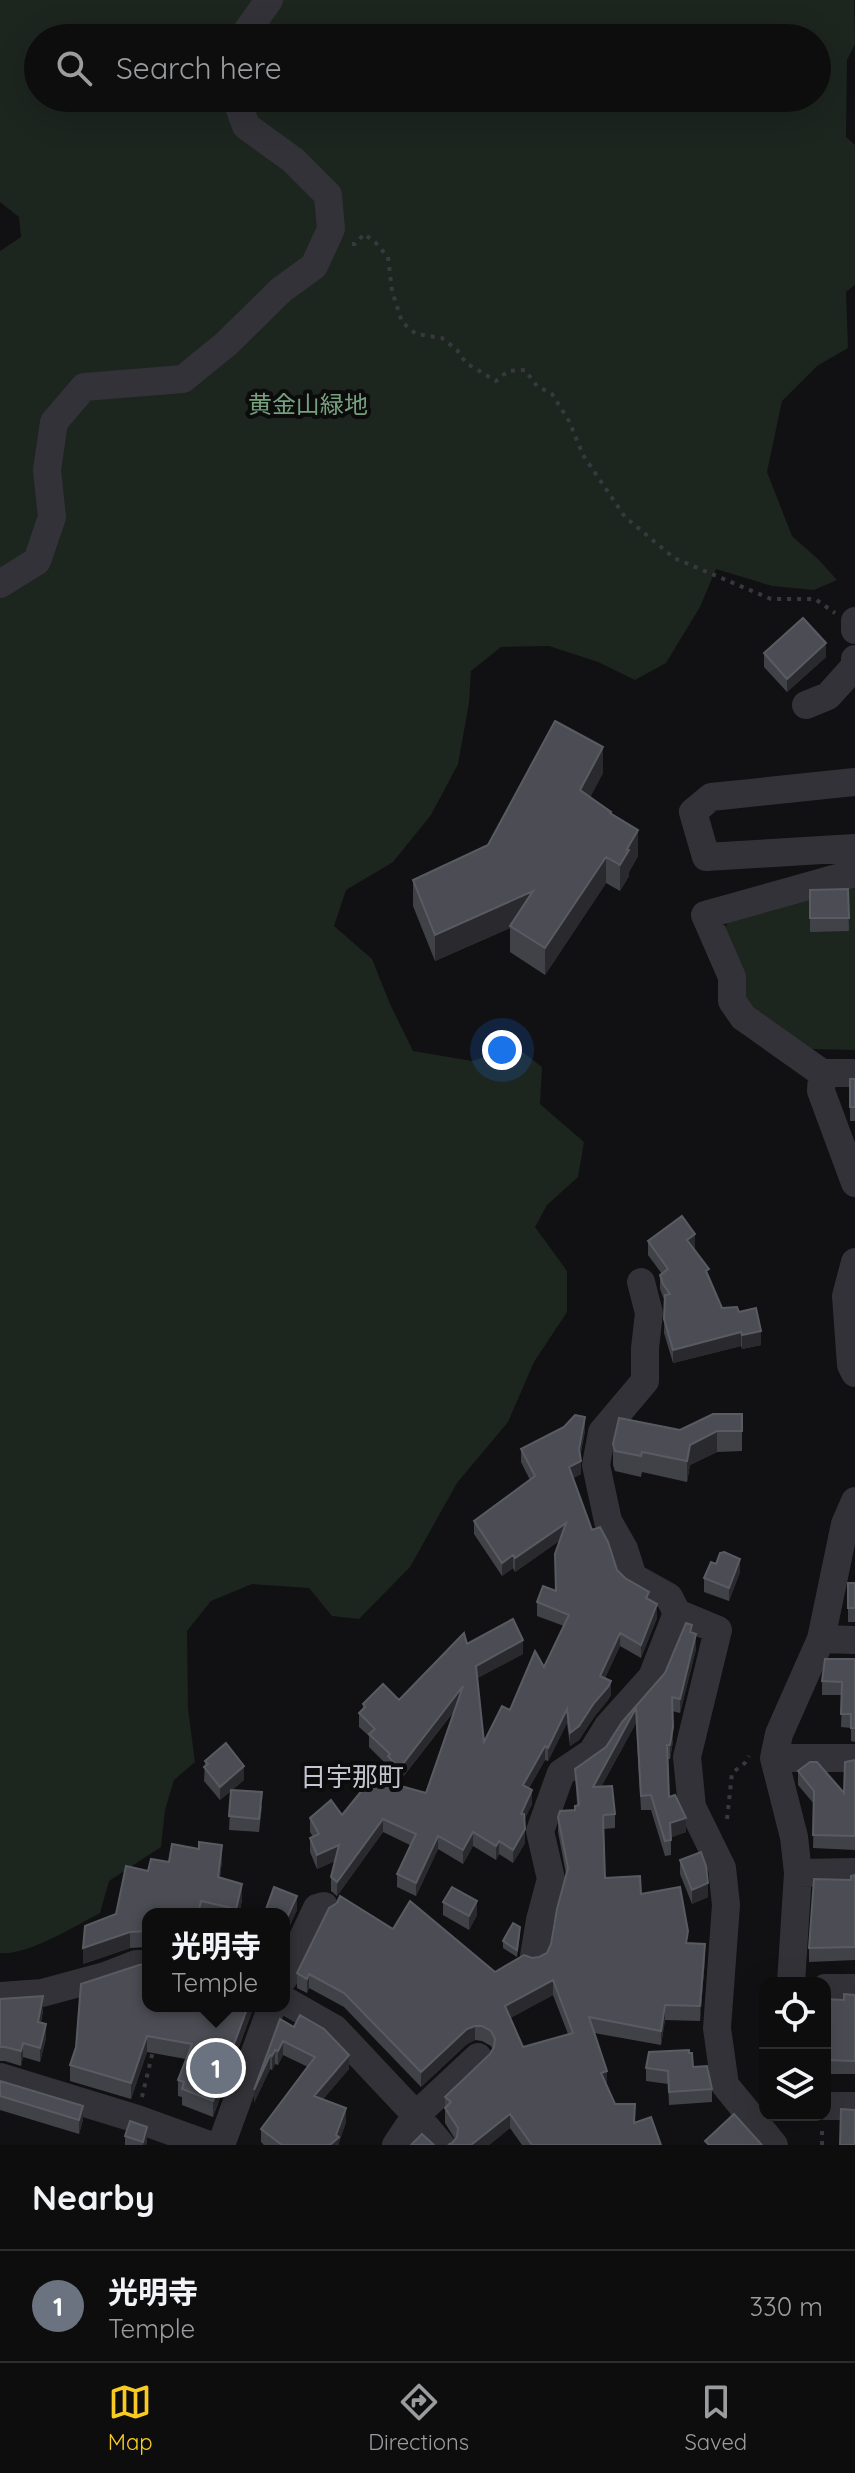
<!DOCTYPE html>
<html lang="en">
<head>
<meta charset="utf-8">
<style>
	:root { --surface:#0d0d0e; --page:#161617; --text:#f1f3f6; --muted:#9a9c9e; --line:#2d2d2e; --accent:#f9cb22 }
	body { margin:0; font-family:Quicksand,"Noto Sans JP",sans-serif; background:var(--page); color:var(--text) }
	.controls { position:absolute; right:24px; bottom:24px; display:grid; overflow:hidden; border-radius:16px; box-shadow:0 8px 32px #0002 }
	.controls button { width:72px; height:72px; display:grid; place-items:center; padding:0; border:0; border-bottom:2px solid var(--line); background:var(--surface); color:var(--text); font:40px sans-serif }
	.you { position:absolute; left:502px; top:1050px; width:28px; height:28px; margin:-20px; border:6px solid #fff; border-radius:50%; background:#1a73e8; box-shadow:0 0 0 12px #1a73e833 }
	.badge { display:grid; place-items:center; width:52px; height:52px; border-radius:50%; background:var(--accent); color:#fff; font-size:26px; font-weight:700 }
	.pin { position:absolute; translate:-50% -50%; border:4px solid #fff; box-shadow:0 2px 8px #0006 }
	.popup { position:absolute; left:142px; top:1908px; width:148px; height:104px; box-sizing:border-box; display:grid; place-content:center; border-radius:16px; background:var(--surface); filter:drop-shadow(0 2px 6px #0005); font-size:26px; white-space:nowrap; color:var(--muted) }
	.popup b { font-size:30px; color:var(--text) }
	.popup::after { content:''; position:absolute; left:50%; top:100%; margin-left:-16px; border:16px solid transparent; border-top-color:var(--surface) }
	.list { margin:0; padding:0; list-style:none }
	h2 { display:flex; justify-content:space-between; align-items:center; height:104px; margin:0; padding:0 32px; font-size:34px }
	h2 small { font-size:26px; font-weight:400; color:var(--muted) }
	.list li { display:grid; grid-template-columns:52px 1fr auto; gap:24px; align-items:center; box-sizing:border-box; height:112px; padding:0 32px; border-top:2px solid var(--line) }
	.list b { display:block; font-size:30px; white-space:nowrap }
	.list p { margin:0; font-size:26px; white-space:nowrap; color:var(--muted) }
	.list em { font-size:26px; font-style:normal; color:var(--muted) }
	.icon { flex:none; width:44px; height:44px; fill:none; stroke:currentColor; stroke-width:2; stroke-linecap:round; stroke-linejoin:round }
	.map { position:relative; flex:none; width:855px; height:2145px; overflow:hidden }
	.search { position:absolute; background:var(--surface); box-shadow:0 8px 32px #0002; left:24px; right:24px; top:24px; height:88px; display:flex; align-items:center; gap:20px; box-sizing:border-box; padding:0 28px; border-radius:44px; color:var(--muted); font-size:30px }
	.sheet { height:216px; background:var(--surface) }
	nav { display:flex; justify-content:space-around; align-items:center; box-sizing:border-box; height:112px; border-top:2px solid var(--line); background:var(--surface); font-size:22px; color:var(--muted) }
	nav a { display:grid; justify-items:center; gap:4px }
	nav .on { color:var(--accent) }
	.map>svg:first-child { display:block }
	.green { fill:#1d251f; fill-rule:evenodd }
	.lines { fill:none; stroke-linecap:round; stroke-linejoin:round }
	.path { stroke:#38393f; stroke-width:4; stroke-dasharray:4 6; stroke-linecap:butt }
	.minor { stroke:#323238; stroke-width:28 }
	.wall { fill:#414248; fill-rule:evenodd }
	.shaded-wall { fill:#2a2a2e }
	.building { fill:#4c4d54; stroke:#595b63; stroke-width:2; fill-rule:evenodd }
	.labels { text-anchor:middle; stroke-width:8; stroke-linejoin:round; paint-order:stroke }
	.park-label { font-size:24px; fill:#77a07f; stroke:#0c0c0d }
	.neighbourhood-label { font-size:26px; fill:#c3c5d0; stroke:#0c0c0d }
</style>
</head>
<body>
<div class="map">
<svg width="855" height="2145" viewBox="0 0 855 2145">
	<rect width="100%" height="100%" fill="#111113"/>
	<path class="green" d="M0,0H854L855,44L847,60L846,137L855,145V285L846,292L848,348L817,366L782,401L767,472L792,536L819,560L837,580L814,590L772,586L716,569L700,607L666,663L635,680L598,662L549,646L501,647L471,671L469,703L458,764L431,815L393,862L346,890L334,926L372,959L390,1004L413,1051L472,1061L516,1047L542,1067L540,1104L584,1142L578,1177L547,1205L535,1227L567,1271V1312L534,1362L508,1422L457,1483L410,1567L359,1619L332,1616L309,1588L252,1584L211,1601L187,1631L188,1709L195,1762L174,1780L165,1810L161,1847L109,1881L100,1913C75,1926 27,1956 0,1953V251L21,237L19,217L0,202ZM38,38H817V98H38Z
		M855,885V1050L812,1049L746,1010L723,931L730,919Z"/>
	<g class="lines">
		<path class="path" d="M352,244H355L364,234L375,242L388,257L392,291L402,322L416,334L442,338L457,350L466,363L496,381L508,371L525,370L537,386L552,394L569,421L583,455L625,517L674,558L771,599H815L835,613
			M727,1819L732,1773L745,1763L749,1756
			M142,2097L153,2051
			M822,2145V2129"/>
		<path class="minor" d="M242,38L269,0
			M0,584L37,561L52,517L47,470L54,422L84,387L183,379L226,344L281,290L314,266L331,229L328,195L293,160L246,126L236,98
			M855,621V630
			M806,705L828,696L855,666V659
			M855,782L711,797L693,812L706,857L855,848
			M855,873L705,915L732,977V1001L743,1017L822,1073L821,1091L855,1183
			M822,1073H855
			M855,1262L846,1296L851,1365L855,1373
			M677,1613L718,1630L687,1757L692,1807L722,1868L726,1905L717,2028L725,2085L774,2145
			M821,1639L855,1640
			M774,1758H855
			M798,1873L855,1872
			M534,1956L540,1920L551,1879L540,1831L561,1773L592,1752L608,1726L652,1677L677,1613L669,1597L633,1577L624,1549L608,1521L596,1465L602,1432L645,1381V1348L649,1313L641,1282
			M284,1978L317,1908L324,1906
			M791,1983L798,1873L794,1837L774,1758L779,1734L821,1639L845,1524L855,1501
			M825,1988H855
			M0,1996L42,1993L105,1976L136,1964H148
			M284,2000L335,2029L416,2115L441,2145
			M0,2077L137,2119L209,2145
			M825,2106H855
			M221,2145L272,2006
			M396,2145L416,2115L478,2057"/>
	</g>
	<path class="wall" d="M764,653L826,657L787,692L764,667Z
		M603,773L590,797L611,814L638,856L629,872V876L620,891L606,883L545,975L510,952V928L435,961L413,906V880L488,845Z
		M848,889L849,931L810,932V890Z
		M850,1079H855V1121H850Z
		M648,1241L695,1248L694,1249L709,1277L722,1308L739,1312L761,1345L742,1349L741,1346L673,1363L664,1333L665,1301L663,1297L660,1289V1275L662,1274L648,1255Z
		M742,1414V1451L717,1452L690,1465L687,1482L642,1472L641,1477L615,1471L613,1465V1444L680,1430Z
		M585,1431L580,1457L581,1474L573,1478L592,1530L617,1570L625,1578L649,1600L657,1618L641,1658L620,1646L605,1678L611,1695L608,1700L594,1717L579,1740L570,1746L567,1723L548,1761L545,1760L529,1788L532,1804L524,1820L525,1843L513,1863L499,1854L496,1860L473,1846L463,1864L438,1849L416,1896L397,1887V1874L410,1845L383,1832L337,1896L331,1891V1877L335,1861L317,1869L310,1852V1838L313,1837L310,1832V1818L342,1815L426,1793L455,1710L399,1782L388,1770V1766L369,1747V1736L359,1727V1713L363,1709V1704L399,1700L467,1644L523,1654L477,1678L484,1742L544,1667L564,1626L537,1616V1602L556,1590L559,1541L515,1572L513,1568L502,1576L474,1534V1521L530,1480L521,1462V1449Z
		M740,1572L729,1601L704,1592V1578Z
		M848,1583H855V1622H848Z
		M692,1633L696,1649L680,1713L672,1711L673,1741L670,1759H667L669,1797L686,1832L671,1837V1855L665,1856L651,1810H641L636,1723L601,1787L615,1814V1828L604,1829L605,1878L641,1894L688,1943L705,1959L700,2021L665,2020L661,2045L594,2033L607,2085L615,2104L661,2145H522L510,2128L489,2145H448L452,2143L455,2139L445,2123V2097L490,2054L493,2050L491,2046L482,2041L475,2040L467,2044L421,2087L344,2007L309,1988L307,1993L297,1988V1973L393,1929L495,1972L532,1958L539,1957L547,1953L551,1944L566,1874L558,1832V1817L575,1810L577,1805L575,1769L606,1747L665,1673ZM553,1995L568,2034L523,2047L510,2018Z
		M855,1659V1742L851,1741V1728L841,1727L842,1695H822V1681Z
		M855,1760V1850L813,1848L814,1804L798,1785V1771L844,1793Z
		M205,1761L244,1780L232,1790L262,1806L259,1832L229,1830L231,1791L220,1800L204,1781Z
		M680,1860L708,1897L692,1904L680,1874Z
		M222,1861L220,1878L242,1900L239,1914H148V1947L130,1948L83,1964L116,1914L148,1871L169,1862Z
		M855,1875V1960L809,1962V1948L851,1880Z
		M443,1902L477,1915L469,1930L443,1915Z
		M297,1910L286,1934L284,1933V1914H265V1912Z
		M520,1934L517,1957L503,1948V1941Z
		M148,1964L253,2006V2009L213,2117L182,2105V2097L178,2096V2080L186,2059L147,2052L131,2099L70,2081V2065Z
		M855,1995V2074H825V1999L844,2000Z
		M0,1999L43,2010L41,2023L46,2038L40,2062L23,2057L21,2066L5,2061H0Z
		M280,2019L349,2069L323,2099L346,2122L339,2142V2145H264L261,2142V2129L308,2067L283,2055L278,2065L275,2064L272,2070L270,2069L254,2103Z
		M693,2067L712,2089V2102L669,2105L668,2084L646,2081V2068Z
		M0,2081L83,2120L79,2134L0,2110Z
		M125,2136L147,2141L146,2145H125Z"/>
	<path class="shaded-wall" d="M826,643V657L787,692V679Z
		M603,747V773L580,817V790Z
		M638,830V856L629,872V876L620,891V865Z
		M606,857V883L545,975V948Z
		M533,891L510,928L435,961V935Z
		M695,1234V1248L687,1254V1240Z
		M761,1331V1345L742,1349V1335Z
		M741,1332V1346L673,1363V1350Z
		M585,1417V1431L579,1461H581V1474L569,1480V1467L579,1449Z
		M717,1431V1452L690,1465L687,1482V1461L690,1445Z
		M566,1523V1536L515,1572V1558Z
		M513,1555V1568L502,1576V1563Z
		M740,1559V1572L729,1601V1588Z
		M657,1604V1618L641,1658V1645Z
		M620,1633V1646L600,1689V1676Z
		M696,1634V1649L680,1713V1699Z
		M523,1640V1654L476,1679V1666Z
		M611,1681V1695L608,1700L594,1717L579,1740L570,1746V1733Z
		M463,1686V1699L399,1782V1769Z
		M636,1708V1723L593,1802V1787Z
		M567,1709V1723L548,1761V1748Z
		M673,1727V1741L670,1759V1745Z
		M545,1746V1760L523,1799V1785Z
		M244,1766V1780L220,1800V1787Z
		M532,1790V1804L521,1828V1814Z
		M686,1818V1832L670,1838V1823Z
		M383,1819V1832L337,1896V1882Z
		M525,1829V1843L513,1863V1850Z
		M473,1832V1846L463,1864V1850Z
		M438,1836V1849L416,1896V1883Z
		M499,1841V1854L496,1860V1846Z
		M222,1845V1861L218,1893V1877Z
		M339,1845V1859L317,1869V1855Z
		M708,1883V1897L692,1904V1890Z
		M242,1884V1900L239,1914H236Z
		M297,1896V1910L286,1934V1920Z
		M477,1901V1915L469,1930V1916Z
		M130,1932V1948L83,1964V1948Z
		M705,1944V1959L700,2021V2006Z
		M309,1974V1988L307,1993V1979Z
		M553,1980V1995L505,2021V2006Z
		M43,1996V2010L38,2036V2022Z
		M665,2005V2020L661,2045V2031Z
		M248,2006H253V2009L213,2117V2101Z
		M46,2024V2038L40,2062V2048Z
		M475,2026V2040L467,2044L421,2087V2072L467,2029Z
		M147,2036V2052L131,2099V2083Z
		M283,2041V2055L278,2065V2051Z
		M23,2043V2057L21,2066V2051Z
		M275,2050V2064L272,2070V2056Z
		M270,2055V2069L254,2103V2090Z
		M349,2055V2069L314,2110V2096Z
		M607,2071V2086L601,2073Z
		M83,2106V2120L79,2134V2120Z
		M346,2108V2122L339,2142V2145H330L336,2135Z
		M510,2114V2128L489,2145H471Z
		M147,2127V2141L146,2145H143Z"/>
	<path class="building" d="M803,618L826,643L787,679L764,653Z
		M555,721L603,747L580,790L611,812L610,813L638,830L627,849L629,850L620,865L606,857L545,948L510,926L533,891L435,935L413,880L488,845Z
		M848,889L849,918H810V890Z
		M850,1079H855V1107H850Z
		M682,1216L695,1234L687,1240L709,1269L706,1271L722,1308L737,1307L739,1312L756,1308L761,1331L742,1335L741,1332L673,1350L664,1319L665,1295L670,1294L663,1284L660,1275L668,1269L648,1241Z
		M713,1414H742V1431H717L690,1445L687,1461L642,1452L641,1456L615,1451L613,1444L619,1418L680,1430Z
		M575,1415L585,1417L579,1449L581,1461L569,1467L592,1530L600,1527L608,1542L617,1570L625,1578L649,1592L646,1598L657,1604L641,1645L620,1633L600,1676L611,1681L608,1687L594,1703L579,1726L570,1733L567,1709L548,1748L545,1746L523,1785L532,1790L521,1814H524L525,1829L513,1850L499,1841L496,1846L473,1832L463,1850L438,1836L416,1883L397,1874L416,1834L383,1819L337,1882L331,1877L339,1845L317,1855L310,1838L319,1834L310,1818L331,1800L342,1815L372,1778L426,1793L463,1686L399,1769L388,1756L390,1754L369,1734L375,1729L359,1713L365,1707L363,1704L383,1684L399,1700L464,1633L467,1644L513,1619L523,1640L476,1666L484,1742L502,1706L510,1710L535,1651L544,1667L569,1615L537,1602L543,1586L556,1591L555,1554L566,1523L515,1558L513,1555L502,1563L474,1521L535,1476L521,1449L564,1427Z
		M724,1552L740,1559L729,1588L704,1578L711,1562L716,1564L720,1553Z
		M848,1583H855V1608H848Z
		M686,1623L692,1625L690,1632L696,1634L680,1699L672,1697L673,1727L670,1745H667L669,1797L675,1795L686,1818L670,1823L671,1840L665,1841L651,1795L641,1796L636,1708L593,1787L612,1786L615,1814L604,1815L603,1818L605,1878L640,1876L641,1894L680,1887L688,1931L686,1943L705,1944L700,2006L665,2005L661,2031L589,2017L607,2071L601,2073L615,2104H635L634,2123L651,2117L661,2145H532L510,2114L471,2145H448L452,2143L457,2137L458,2128L445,2108L451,2102L445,2097L490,2054L494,2047L495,2039L491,2031L482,2026H475L467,2029L421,2072L344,1993L309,1974L307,1979L297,1973L329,1908L337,1903L340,1896L393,1929L410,1901L495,1972L524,1955L532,1958L539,1957L547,1953L551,1944L557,1909L568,1868L558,1817L560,1811L575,1810V1806L579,1805L575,1769L606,1747L622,1722L665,1673ZM553,1980L573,2033L523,2047L505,2006Z
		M825,1659H855V1728H851V1714H841L842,1682L822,1681Z
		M226,1743L244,1766L220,1787L204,1767L208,1764L205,1761Z
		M855,1760V1836L813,1835L814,1791L798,1771L810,1762H817L844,1793L845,1762Z
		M231,1790L262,1792L259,1819L229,1816Z
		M199,1842L222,1845L218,1877L242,1884L236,1909L201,1901L198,1914H148V1931L130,1932L83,1948L85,1926L116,1914L126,1866L148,1871L151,1859L169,1862L172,1844L199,1849Z
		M701,1852L706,1866L708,1883L692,1890L680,1860Z
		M855,1875V1947L809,1948L814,1879L851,1880V1876Z
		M274,1887L297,1896L286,1920L284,1919V1914H270L265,1912Z
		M452,1887L477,1901L469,1916L443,1902Z
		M513,1923L520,1927L517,1950L503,1941Z
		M148,1964V2006H248L213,2101L182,2089L184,2082L178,2080L192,2044L147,2036L131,2083L70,2065L76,2047L81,1984L139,1965Z
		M844,1994L855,1995V2061L825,2060V1999L844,2000Z
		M43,1996L38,2022L46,2024L40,2048L23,2043L21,2051L5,2047H0V1999Z
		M300,2015L324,2029L349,2055L314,2096L346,2108L336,2135L339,2137L330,2145H282L261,2129L315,2057L283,2041L278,2051L275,2050L272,2056L270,2055L254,2090L280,2019L294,2027Z
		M689,2050V2053H692L693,2067L707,2066L712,2089L669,2092L668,2071L646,2068L649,2052Z
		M0,2081L83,2106L79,2120L0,2096Z
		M841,2109L855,2110V2145H840Z
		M734,2114L762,2145H709L705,2141Z
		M130,2121L147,2127L143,2142L125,2136Z
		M422,2134L434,2145H411Z"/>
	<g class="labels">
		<g class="park-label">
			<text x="308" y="413">黄金山緑地</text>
		</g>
		<g class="neighbourhood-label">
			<text x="352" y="1786">日宇那町</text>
		</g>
	</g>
</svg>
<div class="controls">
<button><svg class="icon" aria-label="locate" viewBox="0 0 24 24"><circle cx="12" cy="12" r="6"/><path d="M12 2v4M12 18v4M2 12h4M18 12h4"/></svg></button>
<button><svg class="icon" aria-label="layers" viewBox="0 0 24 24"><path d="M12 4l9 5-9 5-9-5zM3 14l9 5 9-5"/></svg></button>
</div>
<div class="you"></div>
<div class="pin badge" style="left:216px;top:2068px;background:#6b7280">1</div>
<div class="popup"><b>光明寺</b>Temple</div>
<div class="search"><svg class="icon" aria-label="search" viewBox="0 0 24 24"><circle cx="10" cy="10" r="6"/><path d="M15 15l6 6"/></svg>Search here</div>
</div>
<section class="sheet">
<h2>Nearby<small></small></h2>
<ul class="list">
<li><span class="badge" style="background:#6b7280">1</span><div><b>光明寺</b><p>Temple</p></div><em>330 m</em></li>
</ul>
</section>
<nav>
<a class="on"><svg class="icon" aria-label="map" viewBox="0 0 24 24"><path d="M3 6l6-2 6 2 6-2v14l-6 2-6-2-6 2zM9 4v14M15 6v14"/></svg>Map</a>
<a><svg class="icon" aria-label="directions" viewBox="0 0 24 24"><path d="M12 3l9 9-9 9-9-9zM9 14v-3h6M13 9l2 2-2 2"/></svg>Directions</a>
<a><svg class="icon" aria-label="saved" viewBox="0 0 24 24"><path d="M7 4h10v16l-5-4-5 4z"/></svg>Saved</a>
</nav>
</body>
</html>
